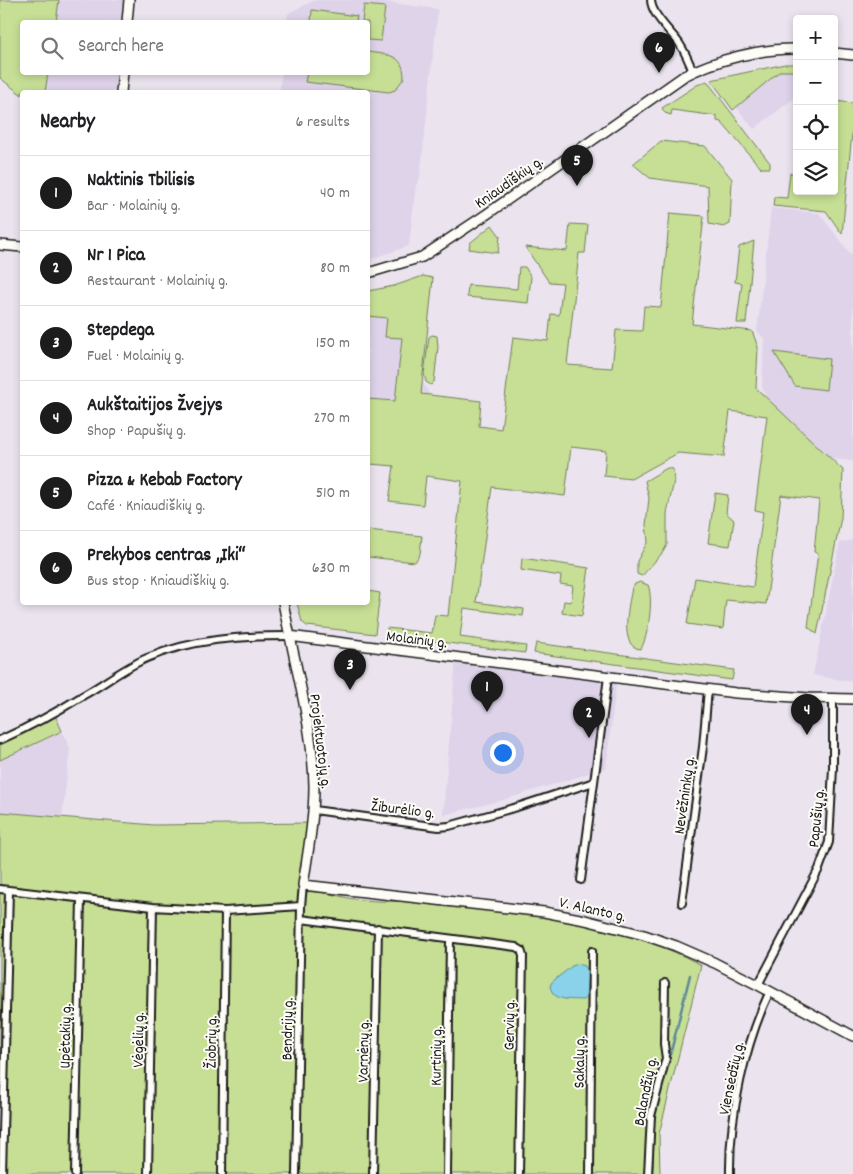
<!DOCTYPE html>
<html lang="en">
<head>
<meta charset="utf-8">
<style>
	:root { --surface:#fff; --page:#f6f6f6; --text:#202124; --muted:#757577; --line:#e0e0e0; --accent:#1c1c1c }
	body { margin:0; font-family:Dekko,sans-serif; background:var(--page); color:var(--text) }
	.controls { position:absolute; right:15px; top:15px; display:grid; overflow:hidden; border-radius:5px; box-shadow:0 2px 8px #0003 }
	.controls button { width:45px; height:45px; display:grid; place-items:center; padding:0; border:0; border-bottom:1px solid var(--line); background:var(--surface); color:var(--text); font:25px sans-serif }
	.you { position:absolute; left:502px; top:752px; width:18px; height:18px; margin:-12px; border:4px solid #fff; border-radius:50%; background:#1a73e8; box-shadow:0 0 0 8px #1a73e833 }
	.badge { display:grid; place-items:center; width:32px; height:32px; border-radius:50%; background:var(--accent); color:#fff; font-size:16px; font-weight:700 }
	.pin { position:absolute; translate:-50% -41px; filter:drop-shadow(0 1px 2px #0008) }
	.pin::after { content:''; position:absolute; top:26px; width:18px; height:15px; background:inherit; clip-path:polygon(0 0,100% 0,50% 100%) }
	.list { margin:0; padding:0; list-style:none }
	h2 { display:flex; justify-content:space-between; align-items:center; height:65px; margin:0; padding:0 20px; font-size:21px }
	h2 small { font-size:16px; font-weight:400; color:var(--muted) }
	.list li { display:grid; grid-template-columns:32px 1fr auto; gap:15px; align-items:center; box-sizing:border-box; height:75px; padding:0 20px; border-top:1px solid var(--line) }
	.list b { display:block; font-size:19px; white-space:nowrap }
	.list p { margin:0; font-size:16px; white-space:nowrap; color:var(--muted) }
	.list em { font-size:16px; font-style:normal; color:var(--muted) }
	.icon { flex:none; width:28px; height:28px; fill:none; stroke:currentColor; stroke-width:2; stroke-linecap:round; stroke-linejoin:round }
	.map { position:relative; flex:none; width:853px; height:1174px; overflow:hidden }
	.search { position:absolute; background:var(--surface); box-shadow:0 2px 8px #0003; left:20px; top:20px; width:350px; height:55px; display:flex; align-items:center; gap:12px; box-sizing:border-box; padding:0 18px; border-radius:5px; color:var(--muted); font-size:19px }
	.panel { position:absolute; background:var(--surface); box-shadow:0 2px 8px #0003; left:20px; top:90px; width:350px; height:515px; border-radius:5px }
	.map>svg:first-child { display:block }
	.built { fill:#ded3e9 }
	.green { fill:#c6df95; stroke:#717e58 }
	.water { fill:#89d2ea; stroke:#5d8998 }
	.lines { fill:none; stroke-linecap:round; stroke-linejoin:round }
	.stream { stroke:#5d8998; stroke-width:2.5 }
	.street-casing { stroke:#1c1c1c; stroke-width:10 }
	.secondary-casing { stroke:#1c1c1c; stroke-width:12 }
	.street { stroke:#fdfcf7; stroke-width:6 }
	.secondary { stroke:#fdfcf7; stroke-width:9 }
	.labels { text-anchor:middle; stroke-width:4; stroke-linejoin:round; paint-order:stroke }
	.street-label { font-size:16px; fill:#1c1c1c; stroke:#fdfcf7 }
</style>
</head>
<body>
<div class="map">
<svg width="853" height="1174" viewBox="0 0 853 1174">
	<rect width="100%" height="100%" fill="#ebe4ef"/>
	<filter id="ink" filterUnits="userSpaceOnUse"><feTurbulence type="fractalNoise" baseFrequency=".02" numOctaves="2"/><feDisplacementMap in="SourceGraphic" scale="10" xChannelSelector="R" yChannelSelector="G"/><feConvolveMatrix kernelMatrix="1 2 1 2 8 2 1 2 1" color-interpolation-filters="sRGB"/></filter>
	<g filter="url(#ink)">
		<path class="built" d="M59,0H125L123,22H56Z
			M316,0H369L438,9L420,178L416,185L409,246L368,260V92H279L282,73L368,72V22H287L288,13Z
			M780,71H797V96L754,129L736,107Z
			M48,73H118L116,92H45Z
			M771,208L819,213L853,257V461L805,456L762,388L764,339L757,331Z
			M423,276L433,278L422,381L439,411L368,429V291L394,286Z
			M853,540V682L813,675L840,543Z
			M456,658L617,678L606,768L503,800L443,815Z
			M62,731L70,748L62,818L0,812V760Z"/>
		<path class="green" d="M0,0H59L56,22H22V72L48,73L45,92H22V95L0,78Z
			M364,5L385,7L381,41L368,40V22H362Z
			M312,10L357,16L356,22H311Z
			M368,52C387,55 404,53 404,78L395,90L389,92L305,82L307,73L368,72Z
			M785,64H797V71H780L733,110L711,80Z
			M707,81L770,163V168H761L721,122L717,121V116L672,110L671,115L665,113L662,108L697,85Z
			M834,101L853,103V123L842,234L826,211L773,206L774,197L787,198L790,173L795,174L797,159V191H834Z
			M661,141L705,146L732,179L730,224L724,227L709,224L708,186L650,178L633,164Z
			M670,213L704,216L692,324L752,331L758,347L756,388L843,470L841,518L817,634L808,627L818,553L814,552L819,500L781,495L766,604L726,600L723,629L687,624L695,578L753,587L763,512L755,510L767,416L730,411L724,457L678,453L631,479L604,476L606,451L571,447L565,496L492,487L476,602L524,609L523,616L464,608L460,637L526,646L525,653L386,635L387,628L432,633L435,615L448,616L462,481L426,476L423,505L389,501L394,466L370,464L371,458L368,457V399L395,401L402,338L385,337L387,318L368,316V291L394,286L423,276L433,278L421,394L481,401L479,426L501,429L513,337L548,341L551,314L559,315L563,283L549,282L525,247L567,251L570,224L588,225L585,253H579L567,365L612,368L616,330L642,331L644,306L661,307Z
			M492,225L500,236L498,253L469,249L470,243Z
			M754,241L746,323H737L742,283L735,282L739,247Z
			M519,267H525L531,277L528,303L467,297L468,285L517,289Z
			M432,335L437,336L438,347L434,382L431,385L426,382L424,374L429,337Z
			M774,352L829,359L826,390L795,386Z
			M667,468L673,469L674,481L667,513V545L663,552L642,576L637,574V561L648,541L646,525L649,498L645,481Z
			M715,493L728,495L726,513L734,520L730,546L708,543Z
			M368,530L422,536L420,554L415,562L368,557Z
			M522,558L589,568L582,616L562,613L564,601L571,602L573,586L560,584L561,576L521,570Z
			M640,582L648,585C654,600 648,636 641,649C617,648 630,601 632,587L635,584Z
			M368,591L380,593L375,634L307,626L302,622L297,603L368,602Z
			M536,643L734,670L732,680L534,653Z
			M54,713L62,731L0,760V740Z
			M0,812L154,825L312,823L303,892C323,890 335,896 354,899C371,901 388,902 405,901C504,912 613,917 701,965L659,1134L660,1174H0Z"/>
		<path class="water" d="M578,964L585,966L588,972L586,997L583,1000C570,999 553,1002 550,986L552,982L572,966Z"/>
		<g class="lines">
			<path class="stream" d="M653,1124L690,975
				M652,1174L653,1142"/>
			<defs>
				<path id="street" d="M651,0C651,14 671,32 679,43C685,52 689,61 693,72
					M0,740C29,727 57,712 84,695C105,683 124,668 147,658C192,639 240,636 289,636
					M314,810L439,827L449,826L517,807L594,782
					M581,880L608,677
					M0,889L153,907L225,911L301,906
					M682,903L703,747L708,689
					M301,919L516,947L521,950L523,956L519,1174
					M758,985L819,869L829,842L833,768V699
					M2,1174L9,890
					M75,1174L81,899
					M148,1174L153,907
					M222,1174L225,911
					M296,1174L301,906L303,885
					M373,1174L378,928
					M447,1174L450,939
					M590,1174L592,951
					M648,1174L651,1116L666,1058L664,1044L665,983
					M730,1174C729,1115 745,1044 770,991"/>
				<path id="secondary" d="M127,22L129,0
					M834,53L853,55
					M121,92L123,72
					M0,245L22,247
					M368,273L422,257L487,214L684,76C715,60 762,48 797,49
					M283,602C294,662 313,726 314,786C314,820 308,852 303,885L544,912L585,920L644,935L676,946L715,963L758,985L853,1036
					M289,636L736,693L809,698L853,699"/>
			</defs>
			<use href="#street" class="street-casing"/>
			<use href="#secondary" class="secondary-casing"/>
			<use href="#street" class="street"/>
			<use href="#secondary" class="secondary"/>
		</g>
	</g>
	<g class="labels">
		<g class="street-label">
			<text transform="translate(508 181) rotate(-35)" y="6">Kniaudiškių g.</text>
			<text transform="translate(417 638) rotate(7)" y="6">Molainių g.</text>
			<text transform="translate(322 741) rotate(83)" y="6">Projektuotojų g.</text>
			<text transform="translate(683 795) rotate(-82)" y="6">Nevėžninkų g.</text>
			<text transform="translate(403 808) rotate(7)" y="6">Žiburėlio g.</text>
			<text transform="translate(815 818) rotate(-84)" y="6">Papušių g.</text>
			<text transform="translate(593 908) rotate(13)" y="6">V. Alanto g.</text>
			<text transform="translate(508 1025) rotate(-89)" y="6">Gervių g.</text>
			<text transform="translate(286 1029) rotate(-89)" y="6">Bendrijų g.</text>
			<text transform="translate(64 1036) rotate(-89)" y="6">Upėtakių g.</text>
			<text transform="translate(137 1040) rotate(-89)" y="6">Vėgėlių g.</text>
			<text transform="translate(210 1042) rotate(-89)" y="6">Žiobrių g.</text>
			<text transform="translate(362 1051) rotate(-89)" y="6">Varnėnų g.</text>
			<text transform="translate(435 1056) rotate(-89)" y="6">Kurtinių g.</text>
			<text transform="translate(578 1062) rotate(-89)" y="6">Sakalų g.</text>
			<text transform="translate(730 1078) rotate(-78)" y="6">Viensėdžių g.</text>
			<text transform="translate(644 1091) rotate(-79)" y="6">Balandžių g.</text>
		</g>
	</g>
</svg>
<div class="controls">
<button>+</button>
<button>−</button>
<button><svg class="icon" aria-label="locate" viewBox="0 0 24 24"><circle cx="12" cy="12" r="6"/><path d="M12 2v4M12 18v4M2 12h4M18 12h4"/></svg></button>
<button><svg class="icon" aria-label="layers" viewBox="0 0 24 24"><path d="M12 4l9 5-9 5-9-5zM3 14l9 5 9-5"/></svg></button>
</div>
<div class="you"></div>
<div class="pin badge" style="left:487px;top:712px">1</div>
<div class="pin badge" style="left:589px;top:738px">2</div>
<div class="pin badge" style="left:350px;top:690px">3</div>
<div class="pin badge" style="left:807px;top:735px">4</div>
<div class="pin badge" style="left:577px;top:186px">5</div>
<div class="pin badge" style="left:659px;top:73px">6</div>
<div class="search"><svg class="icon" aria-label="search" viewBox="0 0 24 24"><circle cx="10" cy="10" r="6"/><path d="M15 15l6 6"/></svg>Search here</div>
<section class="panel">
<h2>Nearby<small>6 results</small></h2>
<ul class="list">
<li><span class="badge">1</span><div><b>Naktinis Tbilisis</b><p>Bar · Molainių g.</p></div><em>40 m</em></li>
<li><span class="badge">2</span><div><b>Nr 1 Pica</b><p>Restaurant · Molainių g.</p></div><em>80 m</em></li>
<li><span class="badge">3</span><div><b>Stepdega</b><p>Fuel · Molainių g.</p></div><em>150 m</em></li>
<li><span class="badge">4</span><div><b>Aukštaitijos Žvejys</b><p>Shop · Papušių g.</p></div><em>270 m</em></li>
<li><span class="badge">5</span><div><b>Pizza &amp; Kebab Factory</b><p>Café · Kniaudiškių g.</p></div><em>510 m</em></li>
<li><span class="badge">6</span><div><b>Prekybos centras „Iki“</b><p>Bus stop · Kniaudiškių g.</p></div><em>630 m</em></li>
</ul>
</section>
</div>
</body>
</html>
